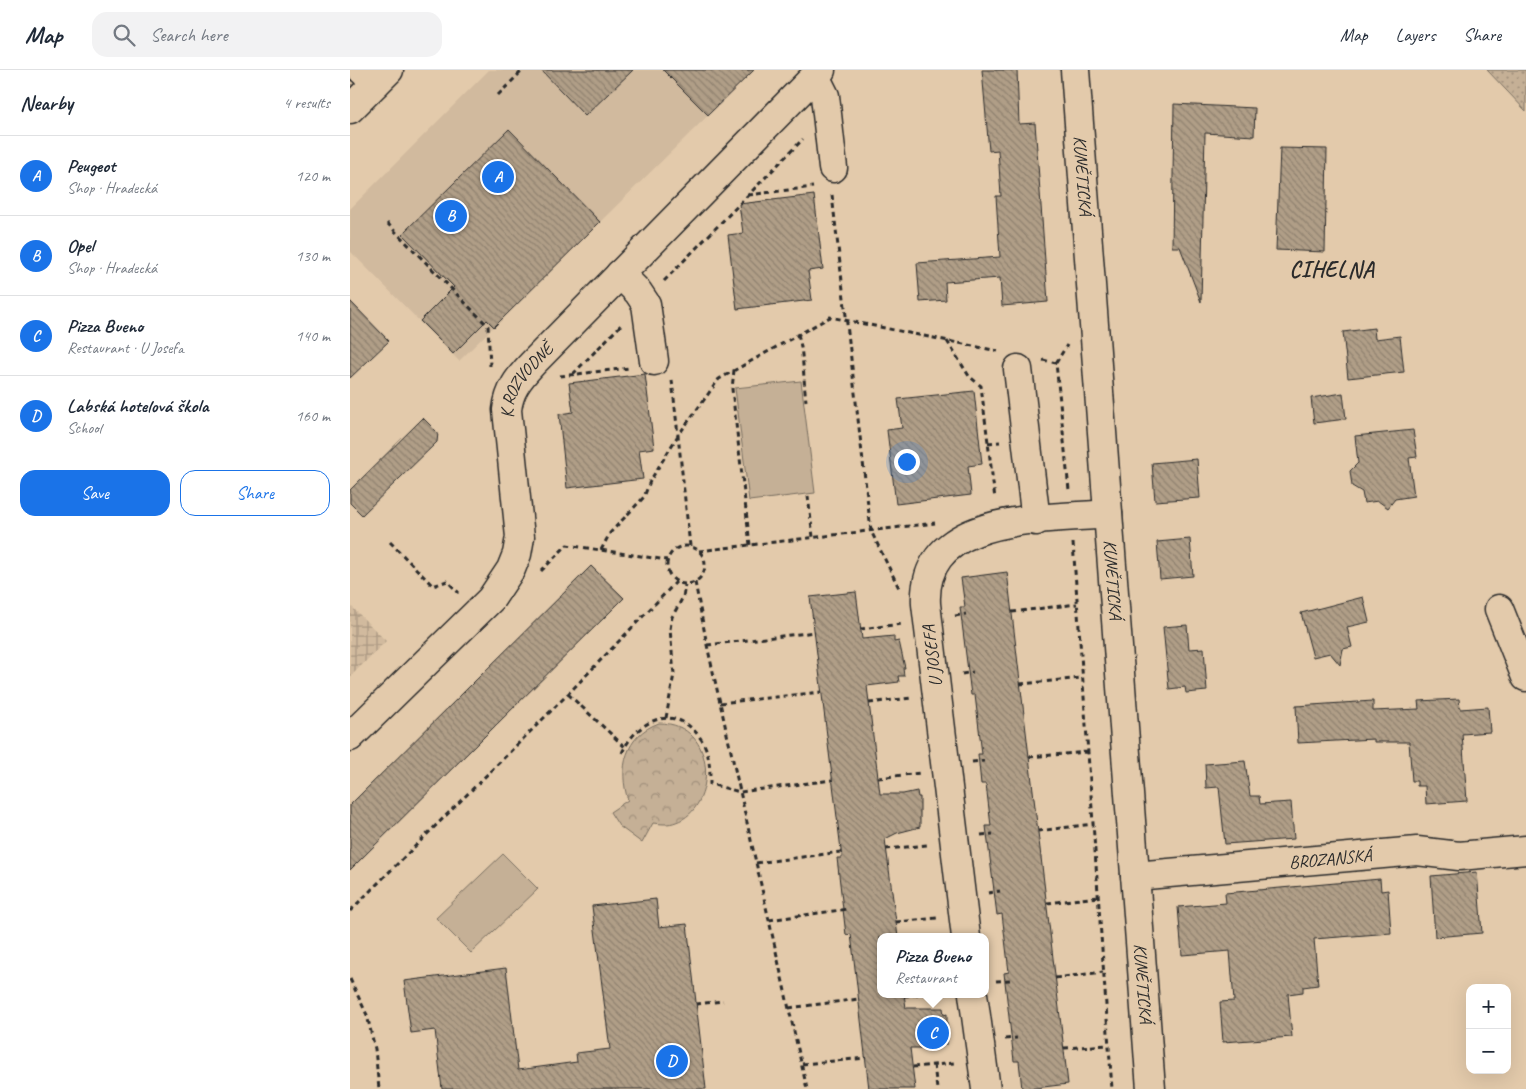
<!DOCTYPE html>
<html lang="en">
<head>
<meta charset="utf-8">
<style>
	:root { --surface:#fff; --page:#f2f2f3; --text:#1f2937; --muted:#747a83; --line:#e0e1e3; --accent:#1a73e8 }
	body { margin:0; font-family:Caveat,sans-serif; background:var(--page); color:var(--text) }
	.controls { position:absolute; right:15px; bottom:15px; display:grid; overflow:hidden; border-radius:10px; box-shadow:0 5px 20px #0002 }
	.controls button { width:45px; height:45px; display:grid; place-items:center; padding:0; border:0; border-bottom:1px solid var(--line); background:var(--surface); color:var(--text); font:25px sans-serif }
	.you { position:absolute; left:556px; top:391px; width:18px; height:18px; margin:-12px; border:4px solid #fff; border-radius:50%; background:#1a73e8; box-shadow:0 0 0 8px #1a73e833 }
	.badge { display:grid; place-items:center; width:32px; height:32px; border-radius:50%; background:var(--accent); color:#fff; font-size:16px; font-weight:700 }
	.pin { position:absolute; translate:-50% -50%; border:2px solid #fff; box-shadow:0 1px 5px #0006 }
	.popup { position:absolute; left:527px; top:863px; width:112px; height:65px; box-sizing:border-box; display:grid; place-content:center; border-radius:10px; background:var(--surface); filter:drop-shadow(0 1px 4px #0005); font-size:16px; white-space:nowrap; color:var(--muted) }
	.popup b { font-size:19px; color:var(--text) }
	.popup::after { content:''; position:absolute; left:50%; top:100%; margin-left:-10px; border:10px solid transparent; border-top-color:var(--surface) }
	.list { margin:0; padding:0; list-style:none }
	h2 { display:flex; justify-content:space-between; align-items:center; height:65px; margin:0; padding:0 20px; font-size:21px }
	h2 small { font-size:16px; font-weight:400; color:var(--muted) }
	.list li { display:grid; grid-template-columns:32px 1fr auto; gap:15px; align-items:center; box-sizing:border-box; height:80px; padding:0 20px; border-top:1px solid var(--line) }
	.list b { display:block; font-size:19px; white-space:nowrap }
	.list p { margin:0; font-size:16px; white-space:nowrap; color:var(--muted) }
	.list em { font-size:16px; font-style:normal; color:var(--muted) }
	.actions { display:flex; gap:10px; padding:15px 20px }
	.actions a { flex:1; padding:11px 0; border:1px solid var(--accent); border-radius:15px; text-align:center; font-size:18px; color:var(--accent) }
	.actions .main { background:var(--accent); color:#fff }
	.icon { flex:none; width:28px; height:28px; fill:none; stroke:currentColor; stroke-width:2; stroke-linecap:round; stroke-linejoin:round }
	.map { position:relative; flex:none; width:1176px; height:1019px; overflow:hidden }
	header { display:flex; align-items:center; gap:30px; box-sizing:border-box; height:70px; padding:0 25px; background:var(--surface); border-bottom:1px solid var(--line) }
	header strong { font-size:24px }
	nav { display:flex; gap:28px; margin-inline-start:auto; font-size:18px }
	.search { width:350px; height:45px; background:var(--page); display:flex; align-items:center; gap:12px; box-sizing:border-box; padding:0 18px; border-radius:15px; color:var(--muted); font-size:19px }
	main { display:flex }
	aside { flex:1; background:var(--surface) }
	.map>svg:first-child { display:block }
	.built { fill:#d1ba9e }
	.industrial { fill:url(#industrial-grid) }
	.grass { fill:url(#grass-dots); stroke:#786e60 }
	.forest { fill:url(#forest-crowns); stroke:#786e60 }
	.garden { fill:#c5b096; stroke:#786e60 }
	.building { fill:url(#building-back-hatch); stroke:#2b2b2b }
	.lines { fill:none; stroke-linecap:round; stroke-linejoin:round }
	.minor-casing { stroke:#2b2b2b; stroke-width:31 }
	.major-casing { stroke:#2b2b2b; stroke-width:31 }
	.path { stroke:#2b2b2b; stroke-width:3; stroke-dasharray:5 4; stroke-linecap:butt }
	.minor { stroke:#e3caab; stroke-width:28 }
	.major { stroke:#e3caab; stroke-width:28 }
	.labels { text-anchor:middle; stroke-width:4.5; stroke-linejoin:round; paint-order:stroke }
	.street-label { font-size:18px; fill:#2b2b2b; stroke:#e3caab }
	.district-label { font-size:22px; font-weight:bold; letter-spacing:1px; fill:#2b2b2b; stroke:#e3caab }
</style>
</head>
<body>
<header>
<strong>Map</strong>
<div class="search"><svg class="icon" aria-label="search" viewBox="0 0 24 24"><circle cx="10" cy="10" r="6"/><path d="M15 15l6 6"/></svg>Search here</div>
<nav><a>Map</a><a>Layers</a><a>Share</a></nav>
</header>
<main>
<aside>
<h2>Nearby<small>4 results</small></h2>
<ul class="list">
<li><span class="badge">A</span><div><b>Peugeot</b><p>Shop · Hradecká</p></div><em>120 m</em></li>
<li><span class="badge">B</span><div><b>Opel</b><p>Shop · Hradecká</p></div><em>130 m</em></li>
<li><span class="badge">C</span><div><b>Pizza Bueno</b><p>Restaurant · U Josefa</p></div><em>140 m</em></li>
<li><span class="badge">D</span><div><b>Labská hotelová škola</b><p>School</p></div><em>160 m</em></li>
</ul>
<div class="actions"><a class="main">Save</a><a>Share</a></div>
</aside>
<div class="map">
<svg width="1176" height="1019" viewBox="0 0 1176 1019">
	<defs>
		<pattern id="industrial-grid" width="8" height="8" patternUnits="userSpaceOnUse" patternTransform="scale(1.25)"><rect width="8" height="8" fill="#d1ba9e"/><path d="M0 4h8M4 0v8" fill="none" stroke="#aa9781"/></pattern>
		<pattern id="grass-dots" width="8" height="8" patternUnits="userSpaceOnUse" patternTransform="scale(1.25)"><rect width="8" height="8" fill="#c5b096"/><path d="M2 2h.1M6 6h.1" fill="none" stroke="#a08f7b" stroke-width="1.8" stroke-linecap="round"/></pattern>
		<pattern id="forest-crowns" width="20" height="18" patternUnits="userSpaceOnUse" patternTransform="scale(1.25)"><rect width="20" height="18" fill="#c5b096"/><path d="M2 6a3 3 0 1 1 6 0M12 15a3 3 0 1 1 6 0" fill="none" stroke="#a08f7b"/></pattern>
		<pattern id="building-back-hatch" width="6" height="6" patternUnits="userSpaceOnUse" patternTransform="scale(1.25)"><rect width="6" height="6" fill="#b09e87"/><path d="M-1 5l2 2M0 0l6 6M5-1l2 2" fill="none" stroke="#8f816f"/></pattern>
	</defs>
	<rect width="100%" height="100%" fill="#e3caab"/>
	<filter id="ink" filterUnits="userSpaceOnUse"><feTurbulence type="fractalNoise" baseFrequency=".02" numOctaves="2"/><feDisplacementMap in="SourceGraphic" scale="10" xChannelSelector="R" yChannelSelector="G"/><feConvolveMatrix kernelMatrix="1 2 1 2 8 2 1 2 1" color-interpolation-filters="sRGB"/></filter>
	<g filter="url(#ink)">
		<path class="built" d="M139,0H404L109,291L0,181V139Z"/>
		<path class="industrial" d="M0,535L36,571L0,607Z"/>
		<path class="grass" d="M1137,0H1176V41Z"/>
		<path class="forest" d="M309,653C369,653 367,739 326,752C319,755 311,754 303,753L292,773L269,756L260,742L278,730C268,699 275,665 309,653Z"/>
		<path class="garden" d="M451,311L465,423L399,431L385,318Z
			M153,784L188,819L121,883L86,848Z"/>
		<path class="building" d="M191,0H283L235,46Z
			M313,0H404L358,45Z
			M632,0H667L669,54L685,53L698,232L652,236L650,208L595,212L596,230L570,232L567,193L650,187L646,126H651L648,80L639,81Z
			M824,34L905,38L904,66L855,63L851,232L830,177H822Z
			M159,59L250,152L144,257L137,250L103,284L70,251L104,217L52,164Z
			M930,78L977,79L975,182L926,180Z
			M464,125L473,199L458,201L462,230L387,239L378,165L393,163L389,134Z
			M0,231L39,271L0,308Z
			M1024,258L1025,269L1050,266L1054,302L998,308L993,262Z
			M295,304L304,378L289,380L293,409L217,418L209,344L223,342L219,313Z
			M624,321L632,394L618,396L621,425L546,434L537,360L552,358L548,329Z
			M993,323L996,349L964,353L961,328Z
			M73,348L88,363L87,372L12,445L0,433V420Z
			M1063,360L1067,387L1059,388L1064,426L1045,429L1038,438L1028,431L1014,433L1012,422L1002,416L1000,401L1008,393L1005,366Z
			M847,389L850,428L805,431L802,393Z
			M840,469L843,506L810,509L807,472Z
			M241,496L274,528L0,800V735Z
			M657,502L718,1014L677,1019H672L669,991H664L654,903L659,902L652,844L647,845L636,756H641L636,714H631L628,684H632L625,625H621L610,537H615L611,508Z
			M506,522L512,569L544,566V572L549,571L555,598H553L554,606H548L549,612L517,616L530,724H553L567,721L568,727H570V757L547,763L535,769L548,867H530V924H554L556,938H593L594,945L597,944V974H584L585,977L577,978H560L565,1019H519L501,864L496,865L487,788H492L460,527Z
			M1013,527L1019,552L997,557L1002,577L993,579L990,595L980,583L963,587L951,543Z
			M837,555L839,579L854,578L857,621L836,623L835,617L819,619L813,557Z
			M1109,629L1110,639L1138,637L1140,662L1112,664L1117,731L1076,734L1075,716H1067V711H1062L1059,672H1024V669L948,673L946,636L1023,631V641L1069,639L1068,631Z
			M895,691L900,726H909L910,734L941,732L944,769L875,774L869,717L856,718L855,694Z
			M1127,802L1132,863L1085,867L1081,806Z
			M1030,809L1031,821L1038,820L1041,863L964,869L968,915L953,917V922L938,924L942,967L873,972L870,932L884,931L880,881L832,885L828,837L876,833L875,823Z
			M306,829L309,857L337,854L356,1019H92L85,960L61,963L54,911L156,898L168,1000L227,992L226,983L260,979L242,836Z"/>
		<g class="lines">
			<defs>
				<g id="minor">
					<path d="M12,0L26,13"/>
					<path id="s1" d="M725,0L801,1019"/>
					<path d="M465,6L475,26L483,98"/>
					<path d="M270,204L288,222L296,234L304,291"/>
					<path d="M668,299L686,451"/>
					<path d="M1149,539L1176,607"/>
					<path id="s2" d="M0,667L141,529L161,499L167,484L170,467L157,340C159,320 169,308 182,294L471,0"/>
					<path id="s3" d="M785,806L1067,781L1109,786L1176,780"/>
					<path d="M616,867L576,534C571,442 695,450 758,444"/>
					<path d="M623,924L636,1019"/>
				</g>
				<path id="major" d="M0,39L39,0"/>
			</defs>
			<use href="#minor" class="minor-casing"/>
			<use href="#major" class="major-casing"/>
			<path class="path" d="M148,25L173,0
				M398,125L463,117
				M482,125L521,461L549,518
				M37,153L138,256L140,296
				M314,211L453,69
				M448,265C453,276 454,316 456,331
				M597,271L619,306L631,316L645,429
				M693,290L706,293L719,420
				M706,293L717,275
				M384,300L382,319L400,475
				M223,304L271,255
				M210,306L279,298
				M322,310L340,476
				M638,373L650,372
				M458,426L463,467
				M40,472L83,516L97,511L109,523
				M723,473L762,1019
				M317 495a19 19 0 1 1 38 0a19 19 0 1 1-38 0Z
				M251,480L260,463L294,427L300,411L327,367L369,309L480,247L648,281
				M349,481L585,453
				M191,501L217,475L317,490
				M345,512L357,575L457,1019
				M662,542L727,534
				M605,546L616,544
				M510,559L552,554
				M357,575L465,562
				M612,604L623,602
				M670,614L732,608
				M218,624L275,677
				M370,633L472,622
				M519,633L561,628
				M316,648L324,604L320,559L322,547L333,527L335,515
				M272,683C287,649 326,632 351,669C360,682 360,699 360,714L390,722L482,710
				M679,687L737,682
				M622,692L634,691
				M528,708L570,703
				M688,761L743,754
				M631,765L643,764
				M536,779L578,775
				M406,793L491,782
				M638,823L650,821
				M697,833L748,827
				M0,841L218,624L326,512
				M419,850L498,839
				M546,852L587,848
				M705,908L753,902
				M0,909L17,945L25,979L29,1019
				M646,911L660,910
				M554,926L571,924
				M346,934L373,931
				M439,938L509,929
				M655,969L667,968
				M714,978L758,975
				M452,994L516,988
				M584,995L587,1019
				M563,997L605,993"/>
			<use href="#minor" class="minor"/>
			<use href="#major" class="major"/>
		</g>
	</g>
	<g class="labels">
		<g class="street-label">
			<text dy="6" stroke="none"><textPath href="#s1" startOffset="106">KUNĚTICKÁ</textPath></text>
			<text dy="6" stroke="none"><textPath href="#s2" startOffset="430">K ROZVODNĚ</textPath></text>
			<text dy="6" stroke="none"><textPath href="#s1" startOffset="511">KUNĚTICKÁ</textPath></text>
			<text transform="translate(582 586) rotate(-97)" y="6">U JOSEFA</text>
			<text dy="6" stroke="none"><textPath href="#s3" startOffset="196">BROZANSKÁ</textPath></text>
			<text dy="6" stroke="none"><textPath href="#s1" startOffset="916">KUNĚTICKÁ</textPath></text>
		</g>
		<g class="district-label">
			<text x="982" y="207">CIHELNA</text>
		</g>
	</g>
</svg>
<div class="controls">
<button>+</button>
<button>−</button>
</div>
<div class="you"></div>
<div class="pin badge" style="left:148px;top:107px">A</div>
<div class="pin badge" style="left:101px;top:146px">B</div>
<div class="pin badge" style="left:583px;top:963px">C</div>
<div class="popup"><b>Pizza Bueno</b>Restaurant</div>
<div class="pin badge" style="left:322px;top:991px">D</div>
</div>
</main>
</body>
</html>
